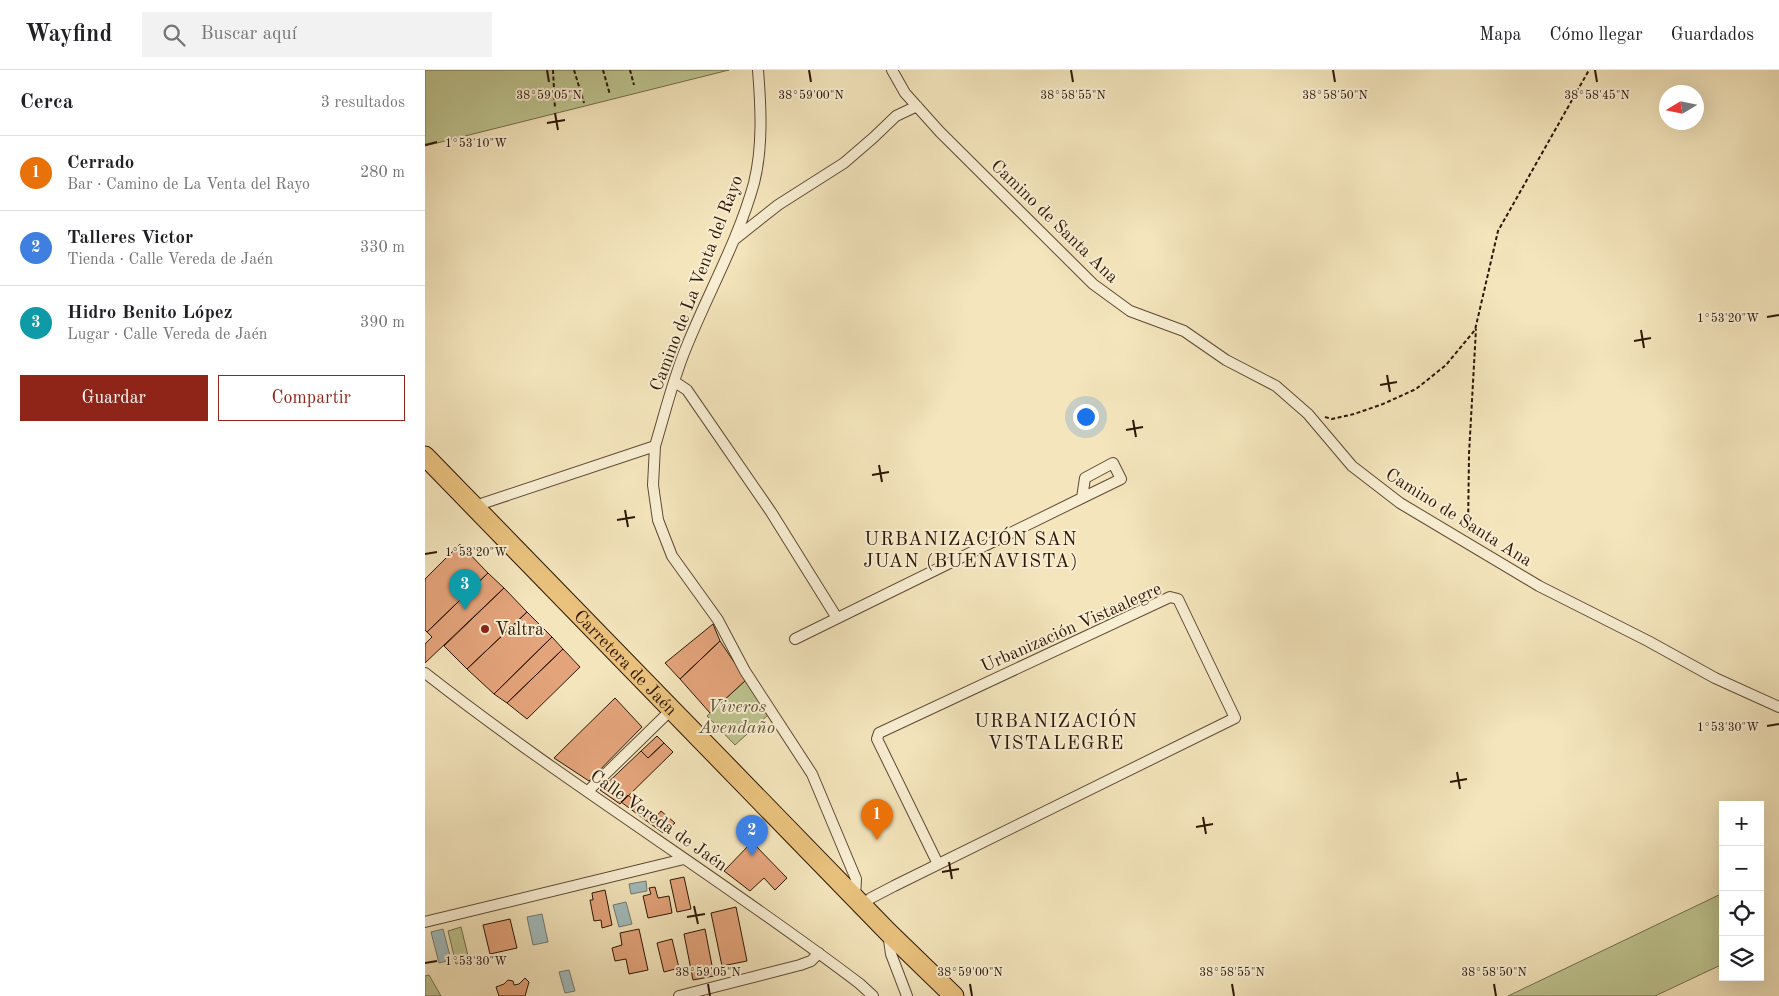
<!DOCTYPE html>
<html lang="es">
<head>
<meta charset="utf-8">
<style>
	:root { --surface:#fff; --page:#f2f2f2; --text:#202124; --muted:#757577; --line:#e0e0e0; --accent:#8f2418 }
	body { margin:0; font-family:"Old Standard TT",serif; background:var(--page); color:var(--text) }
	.controls { position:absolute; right:15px; bottom:15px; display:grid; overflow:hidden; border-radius:0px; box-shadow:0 5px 20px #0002 }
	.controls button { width:45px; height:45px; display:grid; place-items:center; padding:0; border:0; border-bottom:1px solid var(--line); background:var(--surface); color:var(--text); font:25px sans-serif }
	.compass { position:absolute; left:1234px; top:15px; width:45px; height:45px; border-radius:50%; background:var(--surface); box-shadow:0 5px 20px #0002; rotate:260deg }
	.you { position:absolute; left:660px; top:346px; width:18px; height:18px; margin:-12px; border:4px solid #fff; border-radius:50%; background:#1a73e8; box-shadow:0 0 0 8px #1a73e833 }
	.badge { display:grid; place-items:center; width:32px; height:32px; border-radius:50%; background:var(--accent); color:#fff; font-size:16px; font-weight:700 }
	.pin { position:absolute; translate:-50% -41px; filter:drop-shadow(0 1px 2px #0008) }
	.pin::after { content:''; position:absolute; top:26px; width:18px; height:15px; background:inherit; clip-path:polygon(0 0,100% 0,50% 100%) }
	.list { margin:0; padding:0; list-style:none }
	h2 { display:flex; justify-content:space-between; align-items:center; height:65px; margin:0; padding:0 20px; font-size:21px }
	h2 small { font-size:16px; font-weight:400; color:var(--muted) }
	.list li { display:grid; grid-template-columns:32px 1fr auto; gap:15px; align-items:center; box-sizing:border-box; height:75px; padding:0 20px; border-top:1px solid var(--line) }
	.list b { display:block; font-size:19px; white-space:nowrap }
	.list p { margin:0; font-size:16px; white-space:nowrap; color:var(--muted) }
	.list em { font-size:16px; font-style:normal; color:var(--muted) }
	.actions { display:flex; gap:10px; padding:15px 20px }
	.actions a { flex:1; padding:11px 0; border:1px solid var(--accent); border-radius:0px; text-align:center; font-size:18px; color:var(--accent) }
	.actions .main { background:var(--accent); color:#fff }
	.icon { flex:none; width:28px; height:28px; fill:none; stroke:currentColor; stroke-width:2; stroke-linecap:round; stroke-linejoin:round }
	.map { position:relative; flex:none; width:1354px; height:926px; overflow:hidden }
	header { display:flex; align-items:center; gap:30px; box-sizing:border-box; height:70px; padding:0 25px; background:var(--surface); border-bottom:1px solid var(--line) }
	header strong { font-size:24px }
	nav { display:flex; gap:28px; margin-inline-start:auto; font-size:18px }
	.search { width:350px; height:45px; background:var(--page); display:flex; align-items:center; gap:12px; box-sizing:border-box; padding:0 18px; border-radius:0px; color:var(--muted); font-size:19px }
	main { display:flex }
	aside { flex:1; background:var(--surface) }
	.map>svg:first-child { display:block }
	.green { fill:#bdc48f; stroke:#746d4a }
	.water { fill:#a2bcbd; stroke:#737a73 }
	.building { fill:#e4a47b; stroke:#2c1605 }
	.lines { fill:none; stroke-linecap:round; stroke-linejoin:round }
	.street-casing { stroke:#5e4a33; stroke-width:12 }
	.highway-casing { stroke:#2c1605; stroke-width:21 }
	.path { stroke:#2c1605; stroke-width:2; stroke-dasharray:4 2.5; stroke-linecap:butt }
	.street { stroke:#f8eed3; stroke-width:10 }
	.highway { stroke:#eac27e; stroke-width:19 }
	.ticks { fill:none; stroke:#2c1605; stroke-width:2 }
	.poi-dot { fill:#8f2418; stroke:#f8eed3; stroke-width:2 }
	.labels { text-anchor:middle; stroke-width:4; stroke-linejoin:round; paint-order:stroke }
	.street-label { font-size:18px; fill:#2c1605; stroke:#f8eed3 }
	.poi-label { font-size:18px; fill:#2c1605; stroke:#f8eed3; text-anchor:start }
	.park-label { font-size:18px; font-style:italic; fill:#5f5335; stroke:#f8eed3 }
	.neighbourhood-label { font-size:19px; letter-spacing:1px; fill:#2c1605; stroke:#f8eed3 }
	.ticks-label { font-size:12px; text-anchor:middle; fill:#2c1605; stroke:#f8eed3; stroke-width:4; stroke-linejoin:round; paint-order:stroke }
</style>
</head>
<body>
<header>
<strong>Wayfind</strong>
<div class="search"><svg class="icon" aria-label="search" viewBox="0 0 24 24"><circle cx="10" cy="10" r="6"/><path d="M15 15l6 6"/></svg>Buscar aquí</div>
<nav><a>Mapa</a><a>Cómo llegar</a><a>Guardados</a></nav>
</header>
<main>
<aside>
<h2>Cerca<small>3 resultados</small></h2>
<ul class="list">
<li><span class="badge" style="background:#e8710a">1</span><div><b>Cerrado</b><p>Bar · Camino de La Venta del Rayo</p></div><em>280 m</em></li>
<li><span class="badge" style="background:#3f7fe0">2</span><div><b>Talleres Victor</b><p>Tienda · Calle Vereda de Jaén</p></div><em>330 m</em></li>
<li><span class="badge" style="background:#0f9aa8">3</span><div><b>Hidro Benito López</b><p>Lugar · Calle Vereda de Jaén</p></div><em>390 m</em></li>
</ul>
<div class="actions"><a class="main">Guardar</a><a>Compartir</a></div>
</aside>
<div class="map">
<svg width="1354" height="926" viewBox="0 0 1354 926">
	<rect width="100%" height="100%" fill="#f4e5bc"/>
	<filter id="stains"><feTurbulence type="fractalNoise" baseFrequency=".004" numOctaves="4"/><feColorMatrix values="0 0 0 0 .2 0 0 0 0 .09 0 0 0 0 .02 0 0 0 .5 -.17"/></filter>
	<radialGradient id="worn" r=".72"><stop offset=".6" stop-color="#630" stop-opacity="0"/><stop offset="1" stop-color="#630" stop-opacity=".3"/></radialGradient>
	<path class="green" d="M0,0H304L0,76Z
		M321,610L343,645L310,675L282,646Z
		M1298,823V894L1230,926H1083Z
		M36,857L44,890L31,894L23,861Z
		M4,905L16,926H0V906Z"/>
	<path class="water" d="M221,811L222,821L206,824L204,814Z
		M201,832L207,854L194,857L188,835Z
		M117,844L123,872L108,875L102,847Z
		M18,859L26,890L14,893L6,862Z
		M144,900L150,921L140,923L134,902Z"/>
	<path class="building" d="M35,474L63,503L2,562L0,560V509Z
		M63,503L79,518L0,593V574L7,567L2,562Z
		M79,518L102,542L42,599L19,576Z
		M102,542L127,567L69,624L42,599Z
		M288,554L295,571L255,609L240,593Z
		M127,567L138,579L82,633L69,624Z
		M295,571L321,610L285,643L255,609Z
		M138,579L155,597L102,649L82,633Z
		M190,628L217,657L164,711L129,688Z
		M232,666L239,673L223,688L216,681Z
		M239,673L248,682L195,734L175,720L216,681L223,688Z
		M203,725L213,734L231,747L236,741L250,753L238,763L196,732Z
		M327,772L362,808L350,820L339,808L325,821L299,801Z
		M259,807L266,839L252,842L245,810Z
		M230,817L233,828L244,826L247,843L223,848L218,826L226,824L224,818Z
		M180,820L187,855L177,858L176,850L169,851L165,830H168L167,823Z
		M311,837L322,891L297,896L286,843Z
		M85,849L92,878L65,884L58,855Z
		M214,859L223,900L204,904L201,889L190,891L187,878L197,875L195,863Z
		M280,859L289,906L268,910L259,864Z
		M247,869L254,898L239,902L232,873Z
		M100,908L104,912L100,926H74L71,917L79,914L83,910L88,911L89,915L94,914Z"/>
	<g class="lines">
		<defs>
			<path id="street" d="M467,0L480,23L515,62L668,214L705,241L759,261L801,290L851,316L883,344L927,396L975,433L1114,516L1223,571L1290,608L1354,637
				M310,169L353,135L419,93L448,68L471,46L492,36
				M250,312L262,320L346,442L412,548
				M230,376L228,415L233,450L247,486L293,550L320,601L387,704L431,809L430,827
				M50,436L230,376C240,343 248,309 261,278C283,223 313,171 329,113C338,77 336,37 333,0
				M370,569L657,428L696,409L688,393L660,408L657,428
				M0,603C140,713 293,806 435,914L448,926
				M163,721L247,639
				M438,835L446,828L469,816L810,648L753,529L745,527L454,663L452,669L513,794
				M0,852L259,789
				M463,863L466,884L482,926
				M254,926L375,895L386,891L394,883"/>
			<g id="highway">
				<path id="s1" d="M0,386L463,862L529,926"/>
			</g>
		</defs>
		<use href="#street" class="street-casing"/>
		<use href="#highway" class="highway-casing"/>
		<path class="path" d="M128,0L130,39
			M149,0L159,33
			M178,0L185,25
			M205,0L209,15
			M900,347L907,349L929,344L958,334L991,319L1021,295L1050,260L1073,161L1164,0
			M1043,462L1044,384L1051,259"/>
		<use href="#street" class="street"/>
		<use href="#highway" class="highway"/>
	</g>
	<path class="ticks" d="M122,0L124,12M384,0L386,12M646,0L648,12M908,0L910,12M1170,0L1172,12M130,43L133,60M122,53L140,50M0,75L12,72M1342,247L1354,245M1216,260L1219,278M1209,271L1226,268M962,305L965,322M955,315L972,312M708,350L711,367M701,360L718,357M454,395L457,412M447,405L464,402M200,440L203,457M192,450L210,447M0,484L12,482M1342,656L1354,654M1032,702L1035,719M1025,712L1042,709M778,747L781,764M771,757L788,754M524,792L527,809M517,802L534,799M269,836L273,854M262,847L280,844M0,893L12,891M283,914L285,926M545,914L547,926M807,914L809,926M1069,914L1071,926"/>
	<circle class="poi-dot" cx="60" cy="559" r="5"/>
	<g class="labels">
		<g class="street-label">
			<text transform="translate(630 151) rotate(44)" y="6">Camino de Santa Ana</text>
			<text transform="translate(271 213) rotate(-69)" y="6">Camino de La Venta del Rayo</text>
			<text transform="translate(1034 447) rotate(32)" y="6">Camino de Santa Ana</text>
			<text transform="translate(646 557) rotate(-24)" y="6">Urbanización Vistaalegre</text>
			<text dy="6" stroke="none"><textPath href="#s1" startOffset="288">Carretera de Jaén</textPath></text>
			<text transform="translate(234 750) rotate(35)" y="6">Calle Vereda de Jaén</text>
		</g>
		<g class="poi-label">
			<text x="70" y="565">Valtra</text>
		</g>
		<g class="park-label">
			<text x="312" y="642">Viveros<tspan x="312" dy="21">Avendaño</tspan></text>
		</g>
		<g class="neighbourhood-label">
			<text x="546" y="475">URBANIZACIÓN SAN<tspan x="546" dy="22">JUAN (BUENAVISTA)</tspan></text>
			<text x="631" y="657">URBANIZACIÓN<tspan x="631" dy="22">VISTALEGRE</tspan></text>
		</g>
	</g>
	<g class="ticks-label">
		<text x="124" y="29">38°59'05"N</text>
		<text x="386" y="29">38°59'00"N</text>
		<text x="648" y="29">38°58'55"N</text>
		<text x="910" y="29">38°58'50"N</text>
		<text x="1172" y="29">38°58'45"N</text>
		<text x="51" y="77">1°53'10"W</text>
		<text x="1303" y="252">1°53'20"W</text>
		<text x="51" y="486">1°53'20"W</text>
		<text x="1303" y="661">1°53'30"W</text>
		<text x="51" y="895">1°53'30"W</text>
		<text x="283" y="906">38°59'05"N</text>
		<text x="545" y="906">38°59'00"N</text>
		<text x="807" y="906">38°58'55"N</text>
		<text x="1069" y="906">38°58'50"N</text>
	</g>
	<rect width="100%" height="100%" filter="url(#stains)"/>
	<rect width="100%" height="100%" fill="url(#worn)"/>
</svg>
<div class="controls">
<button>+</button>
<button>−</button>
<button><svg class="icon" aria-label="locate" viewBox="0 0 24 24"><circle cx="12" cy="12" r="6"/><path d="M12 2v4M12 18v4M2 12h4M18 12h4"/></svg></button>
<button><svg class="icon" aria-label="layers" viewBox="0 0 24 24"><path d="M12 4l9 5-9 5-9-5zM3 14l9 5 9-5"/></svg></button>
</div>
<svg class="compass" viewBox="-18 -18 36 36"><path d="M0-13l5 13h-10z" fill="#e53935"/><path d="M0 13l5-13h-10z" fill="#757577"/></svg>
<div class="you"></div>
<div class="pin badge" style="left:452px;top:770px;background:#e8710a">1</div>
<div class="pin badge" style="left:327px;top:786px;background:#3f7fe0">2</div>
<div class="pin badge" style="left:40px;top:540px;background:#0f9aa8">3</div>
</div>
</main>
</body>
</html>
